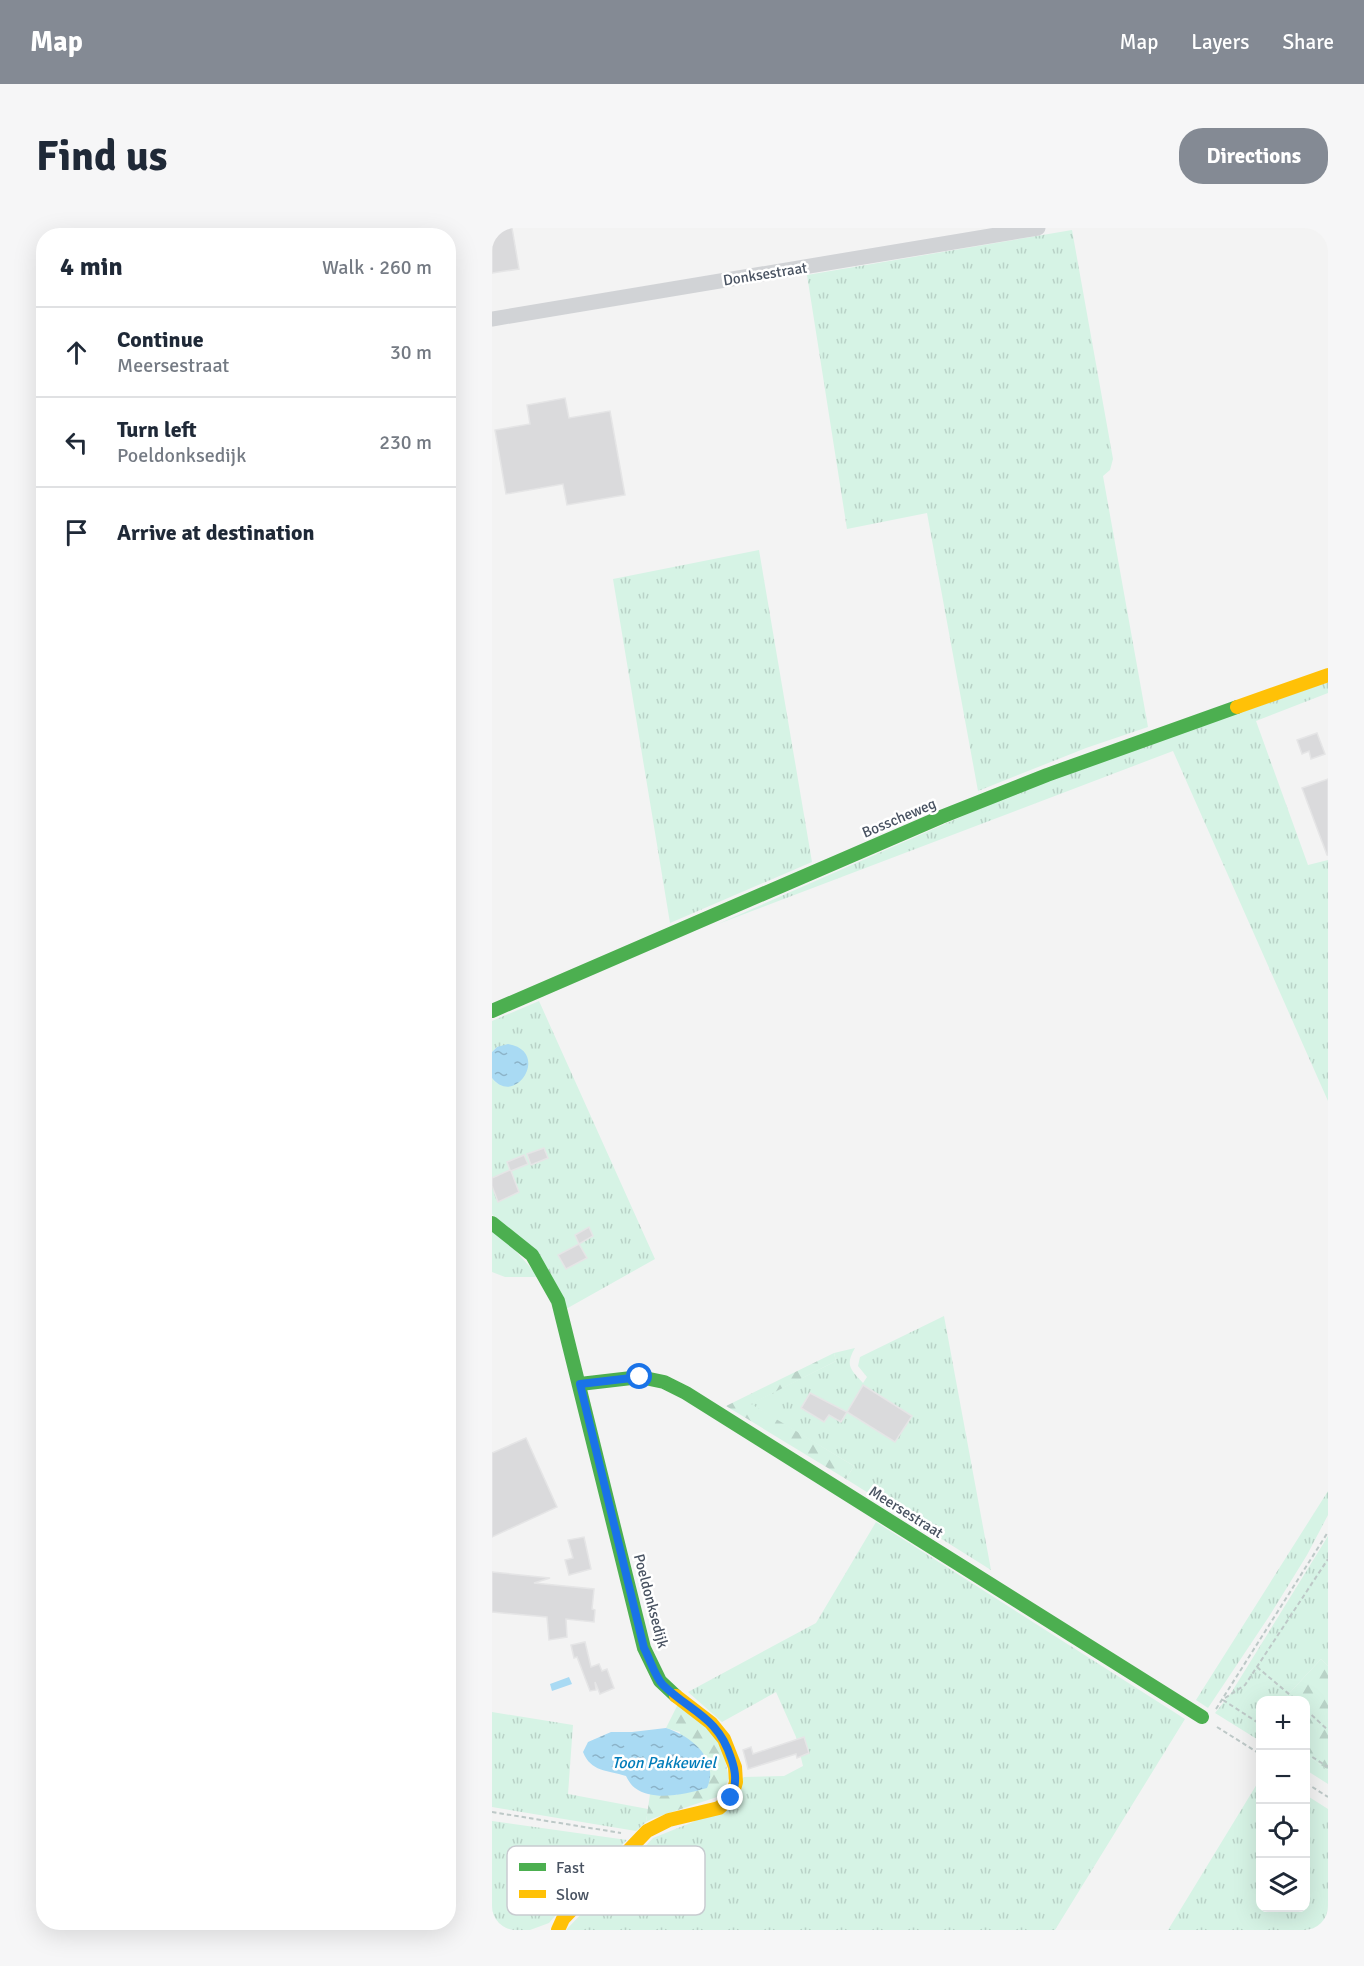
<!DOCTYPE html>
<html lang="en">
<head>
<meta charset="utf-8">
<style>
	:root { --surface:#fff; --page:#f6f6f7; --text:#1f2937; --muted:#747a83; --line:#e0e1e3; --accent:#848a94 }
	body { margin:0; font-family:Signika,sans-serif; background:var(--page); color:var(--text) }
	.controls { position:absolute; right:18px; bottom:18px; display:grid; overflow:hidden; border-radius:12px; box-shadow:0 6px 24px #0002 }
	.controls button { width:54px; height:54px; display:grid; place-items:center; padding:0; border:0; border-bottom:2px solid var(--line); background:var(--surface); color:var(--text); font:30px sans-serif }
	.stop { position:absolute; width:18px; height:18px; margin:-14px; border:4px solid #1a73e8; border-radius:50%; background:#fff }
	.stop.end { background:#1a73e8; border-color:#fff; box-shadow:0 2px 6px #0008 }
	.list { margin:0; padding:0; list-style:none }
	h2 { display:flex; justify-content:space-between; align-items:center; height:78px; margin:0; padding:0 24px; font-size:26px }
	h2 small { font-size:20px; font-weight:400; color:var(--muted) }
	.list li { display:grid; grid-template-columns:39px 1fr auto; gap:18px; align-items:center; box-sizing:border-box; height:90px; padding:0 24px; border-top:2px solid var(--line) }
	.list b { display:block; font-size:22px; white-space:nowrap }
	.list p { margin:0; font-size:20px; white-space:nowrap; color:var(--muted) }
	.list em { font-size:20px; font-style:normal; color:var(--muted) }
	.icon { flex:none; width:33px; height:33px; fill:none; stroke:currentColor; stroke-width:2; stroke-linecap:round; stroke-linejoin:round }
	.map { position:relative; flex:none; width:836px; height:1702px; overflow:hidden; border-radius:24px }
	header { display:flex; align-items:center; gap:36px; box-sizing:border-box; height:84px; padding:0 30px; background:var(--accent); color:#fff }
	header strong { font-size:28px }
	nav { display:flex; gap:33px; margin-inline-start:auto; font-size:21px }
	.intro { display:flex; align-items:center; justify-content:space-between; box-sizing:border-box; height:144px; padding:0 36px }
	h1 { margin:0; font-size:42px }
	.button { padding:15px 27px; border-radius:24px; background:var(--accent); color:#fff; font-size:21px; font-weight:700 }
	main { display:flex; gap:36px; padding:0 36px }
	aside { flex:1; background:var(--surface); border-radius:24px; box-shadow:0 6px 24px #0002 }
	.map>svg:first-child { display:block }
	.grass { fill:url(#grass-tufts) }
	.forest { fill:url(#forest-firs) }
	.water { fill:url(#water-ripples) }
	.building { fill:#dadadc; stroke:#e5e5e6; stroke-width:1.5 }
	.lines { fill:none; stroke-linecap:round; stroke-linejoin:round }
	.path { stroke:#bdc8c7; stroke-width:2; stroke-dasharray:4.5 3; stroke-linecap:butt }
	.street { stroke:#d1d3d6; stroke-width:15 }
	.fast { stroke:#4caf50; stroke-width:14 }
	.slow { stroke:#ffc107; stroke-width:14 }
	.route { stroke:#1a73e8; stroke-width:8 }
	.labels { text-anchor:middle; stroke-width:5; stroke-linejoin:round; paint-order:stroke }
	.street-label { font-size:15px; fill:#485261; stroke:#fff }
	.water-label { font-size:16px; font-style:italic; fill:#027dba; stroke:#fff }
	.key { fill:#fff; stroke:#c8cbd0; stroke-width:1.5 }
	.key-label { font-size:16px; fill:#485261 }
</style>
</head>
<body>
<header>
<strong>Map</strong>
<nav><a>Map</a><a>Layers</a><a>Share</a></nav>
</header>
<div class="intro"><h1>Find us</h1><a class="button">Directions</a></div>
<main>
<aside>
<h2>4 min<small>Walk · 260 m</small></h2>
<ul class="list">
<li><svg class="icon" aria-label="ahead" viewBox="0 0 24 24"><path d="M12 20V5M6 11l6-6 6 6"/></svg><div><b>Continue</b><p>Meersestraat</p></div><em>30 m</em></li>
<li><svg class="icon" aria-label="left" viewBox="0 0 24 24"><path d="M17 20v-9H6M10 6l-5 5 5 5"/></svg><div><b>Turn left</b><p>Poeldonksedijk</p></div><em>230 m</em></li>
<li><svg class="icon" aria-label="arrive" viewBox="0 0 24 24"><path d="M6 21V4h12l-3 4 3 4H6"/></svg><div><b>Arrive at destination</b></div></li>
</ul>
</aside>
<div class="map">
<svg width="836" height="1702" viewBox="0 0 836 1702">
	<defs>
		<pattern id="grass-tufts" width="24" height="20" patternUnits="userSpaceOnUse" patternTransform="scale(1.5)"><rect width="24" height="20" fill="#d6f3e5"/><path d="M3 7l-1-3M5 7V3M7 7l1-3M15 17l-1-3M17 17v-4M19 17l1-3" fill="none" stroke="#b9d2c7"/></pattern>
		<pattern id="forest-firs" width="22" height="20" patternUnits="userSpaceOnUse" patternTransform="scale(1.5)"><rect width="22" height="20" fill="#d6f3e5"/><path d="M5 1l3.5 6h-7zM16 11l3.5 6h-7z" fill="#b9d2c7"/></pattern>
		<pattern id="water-ripples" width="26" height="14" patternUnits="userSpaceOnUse" patternTransform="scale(1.5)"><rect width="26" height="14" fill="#a9daf3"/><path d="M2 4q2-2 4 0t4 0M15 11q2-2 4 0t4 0" fill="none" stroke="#8cb3c8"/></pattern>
	</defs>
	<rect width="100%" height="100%" fill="#f3f3f3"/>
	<path class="grass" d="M580,2L621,231L618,242L611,248L656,499L594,520L486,563L435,285L355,301L315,47Z
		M267,322L320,634L178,695L121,351Z
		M836,454V465L764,493L816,637L836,632V873L681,523L226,696L548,554Z
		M47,773L163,1031L74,1081L0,986V850C6,859 14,858 24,856L5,819L0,824V793Z
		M0,1001L12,1010L47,1049H13L0,1044Z
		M452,1088L499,1342L354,1251L362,1238L258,1176L344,1133L342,1125L363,1120C353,1137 358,1141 371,1155L375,1149L366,1138L368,1129Z
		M836,1263V1287L815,1327L778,1387L716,1480L704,1472Z
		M384,1294L693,1491L563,1702H74L161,1610L201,1594L252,1549L292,1548L311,1538L304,1509L284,1464L230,1494L196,1464L324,1395Z
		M836,1308V1438L829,1431L791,1472H768V1513L723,1485L739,1465Z
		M0,1484L81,1497L76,1566L156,1581L154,1594L144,1603L0,1579Z
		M814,1527L836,1542V1556L814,1542Z
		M768,1551V1680H814V1567L836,1581V1702H676Z
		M0,1593L135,1612L83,1665L57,1695L38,1702H0Z"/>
	<path class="forest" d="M342,1125L344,1133L259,1176L362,1238L354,1251L234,1178Z
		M829,1431L836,1438V1542L814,1527V1472H791Z
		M187,1474L228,1510L237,1550L233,1560L225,1569L162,1590L154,1594L158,1566L185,1567L188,1504L174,1500Z"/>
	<path class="water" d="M16,816C59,823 24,880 0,850V824L5,819Z
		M77,1449L80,1456L60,1463L58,1456Z
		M174,1500C199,1508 228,1531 215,1560C194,1566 162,1574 143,1560C139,1557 136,1552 134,1548C115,1542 99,1544 91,1524L96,1514L119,1504H140Z"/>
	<path class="building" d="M0,0H20L27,41L0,45Z
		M73,170L77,190L118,183L133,267L75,277L71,256L14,266L3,202L38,196L35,177Z
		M825,505L833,526L819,531L817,523L810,526L805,512Z
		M836,551V627H835L810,560Z
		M52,920L56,930L39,937L35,926Z
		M32,927L36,936L19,943L27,964L6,974L0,958V950L18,942L15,934Z
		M97,999L101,1008L87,1016L83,1007Z
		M87,1016L95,1030L74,1041L66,1027Z
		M371,1157L420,1188L403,1214L355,1184Z
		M318,1165L355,1184L349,1194L337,1187L332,1194L309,1180Z
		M34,1210L65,1279L0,1309V1225Z
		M92,1309L99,1341L77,1347L73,1332L81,1330L76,1312Z
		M0,1344L58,1350L42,1355L102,1361L100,1381L103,1382L102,1394L74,1391L75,1409L57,1412L55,1389L0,1384Z
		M93,1414L99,1439L107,1436L110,1443L115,1441L122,1460L108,1466L103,1454L104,1462L98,1463L85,1429L82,1430L79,1417Z
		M312,1509L317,1525L305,1530L304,1526L256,1541L251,1522L259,1519L261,1526Z"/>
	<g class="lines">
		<path class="path" d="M765,1439L804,1472
			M733,1470L753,1457L836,1331
			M731,1472L768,1496
			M724,1481L836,1304
			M814,1482L836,1502
			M725,1499L768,1526
			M814,1525L836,1539
			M814,1555L836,1569
			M0,1584L129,1605"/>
		<path class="street" d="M0,91L546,0"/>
		<path class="fast" d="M0,783L449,589L555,547L745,479
			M0,995L40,1027L66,1073L152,1420L168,1453L184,1468
			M88,1156L148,1149L172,1154L194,1165L710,1489"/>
		<path class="slow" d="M745,479L836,447
			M66,1702L71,1691L155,1603L177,1592L227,1580L240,1568L244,1554L243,1539L232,1511L219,1495L184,1468"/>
	</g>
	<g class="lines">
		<path class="route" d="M148,1149L88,1156L152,1420C158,1431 163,1449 171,1457C199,1484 226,1489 239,1530C244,1544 245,1555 239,1570"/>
	</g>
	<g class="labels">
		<g class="street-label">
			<text transform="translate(273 46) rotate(-9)" y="5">Donksestraat</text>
			<text transform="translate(407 590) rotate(-23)" y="5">Bosscheweg</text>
			<text transform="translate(414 1284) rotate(32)" y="5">Meersestraat</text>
			<text transform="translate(159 1373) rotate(75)" y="5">Poeldonksedijk</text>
		</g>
		<g class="water-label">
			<text x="172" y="1540">Toon Pakkewiel</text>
		</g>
	</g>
	<rect x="15" y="1618" width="198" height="69" rx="9" class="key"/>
	<rect x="27" y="1635" width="27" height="8" fill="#4caf50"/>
	<rect x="27" y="1662" width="27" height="8" fill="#ffc107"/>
	<g class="key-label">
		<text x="64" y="1645">Fast</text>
		<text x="64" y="1672">Slow</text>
	</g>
</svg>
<div class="controls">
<button>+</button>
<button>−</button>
<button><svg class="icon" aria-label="locate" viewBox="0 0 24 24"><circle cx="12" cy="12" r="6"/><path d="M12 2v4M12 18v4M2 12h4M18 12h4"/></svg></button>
<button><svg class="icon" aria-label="layers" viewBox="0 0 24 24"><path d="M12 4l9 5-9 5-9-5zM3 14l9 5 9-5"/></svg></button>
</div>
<div class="stop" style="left:148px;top:1149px"></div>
<div class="stop end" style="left:239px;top:1570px"></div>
</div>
</main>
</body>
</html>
